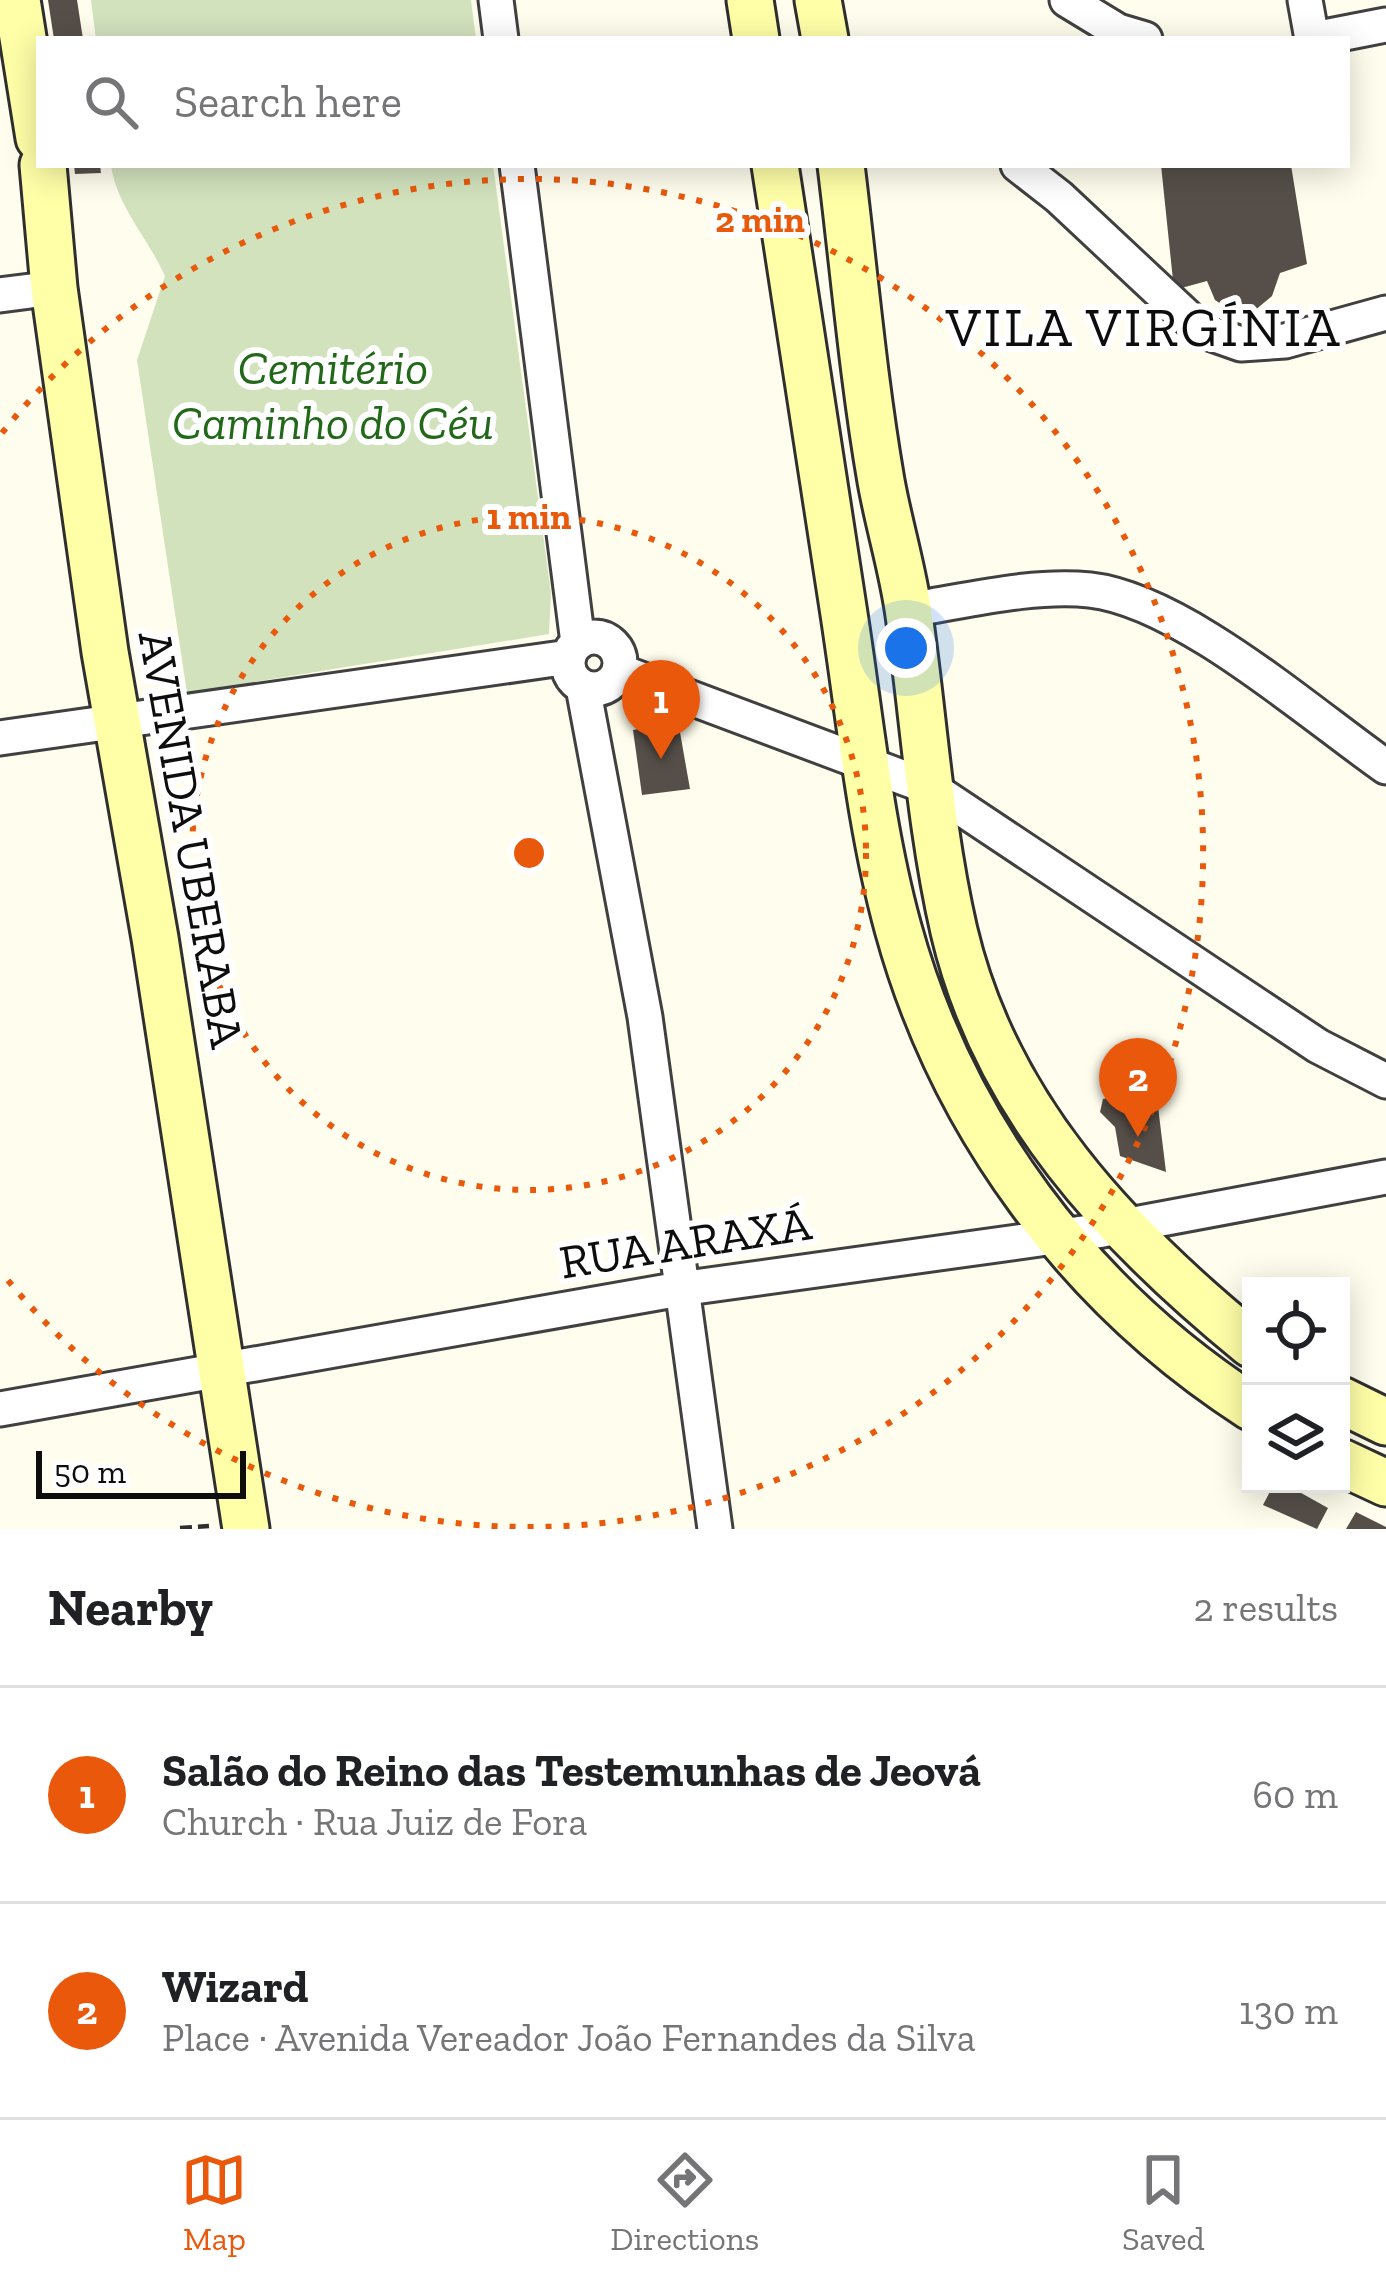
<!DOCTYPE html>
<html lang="en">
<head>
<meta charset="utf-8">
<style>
	:root { --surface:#fff; --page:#f6f6f6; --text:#202124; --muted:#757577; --line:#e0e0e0; --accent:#ea580c }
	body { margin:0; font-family:"Zilla Slab",serif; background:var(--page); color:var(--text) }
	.controls { position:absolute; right:36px; bottom:36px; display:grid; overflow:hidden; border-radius:0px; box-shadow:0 6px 30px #0003 }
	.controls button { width:108px; height:108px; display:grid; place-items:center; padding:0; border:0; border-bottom:3px solid var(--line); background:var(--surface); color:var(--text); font:60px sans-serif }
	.scale { position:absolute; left:36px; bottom:30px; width:210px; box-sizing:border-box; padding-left:12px; border:6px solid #0d0d0d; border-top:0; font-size:33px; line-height:42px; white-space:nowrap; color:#0d0d0d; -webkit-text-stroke:9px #fff; paint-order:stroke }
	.you { position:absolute; left:906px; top:648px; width:42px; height:42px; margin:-30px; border:9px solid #fff; border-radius:50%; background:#1a73e8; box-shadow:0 0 0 18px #1a73e833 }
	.badge { display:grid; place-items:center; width:78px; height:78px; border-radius:50%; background:var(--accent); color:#fff; font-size:39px; font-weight:700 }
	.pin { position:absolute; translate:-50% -99px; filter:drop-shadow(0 3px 6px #0008) }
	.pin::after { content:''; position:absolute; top:63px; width:42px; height:36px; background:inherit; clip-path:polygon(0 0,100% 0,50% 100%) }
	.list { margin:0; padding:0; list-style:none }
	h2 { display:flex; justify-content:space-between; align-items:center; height:156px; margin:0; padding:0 48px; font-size:51px }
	h2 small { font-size:39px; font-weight:400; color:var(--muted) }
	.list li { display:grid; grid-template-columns:78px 1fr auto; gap:36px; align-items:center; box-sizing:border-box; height:216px; padding:0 48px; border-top:3px solid var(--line) }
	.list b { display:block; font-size:45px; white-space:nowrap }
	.list p { margin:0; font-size:39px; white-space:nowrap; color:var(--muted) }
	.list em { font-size:39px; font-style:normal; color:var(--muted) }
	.icon { flex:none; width:66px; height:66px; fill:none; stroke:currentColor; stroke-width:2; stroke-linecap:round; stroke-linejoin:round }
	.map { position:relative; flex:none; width:1386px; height:1529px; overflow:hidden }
	.search { position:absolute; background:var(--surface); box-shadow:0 6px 30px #0003; left:36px; right:36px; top:36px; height:132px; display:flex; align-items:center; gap:30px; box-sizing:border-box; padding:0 42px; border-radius:0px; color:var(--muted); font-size:45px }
	.sheet { height:588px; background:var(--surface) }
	nav { display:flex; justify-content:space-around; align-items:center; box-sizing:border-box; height:168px; border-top:3px solid var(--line); background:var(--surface); font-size:33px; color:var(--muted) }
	nav a { display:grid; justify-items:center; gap:6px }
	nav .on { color:var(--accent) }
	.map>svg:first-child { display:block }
	.cemetery { fill:#d2e2bd }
	.building { fill:#564f49 }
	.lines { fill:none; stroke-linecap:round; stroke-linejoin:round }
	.street-casing { stroke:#404040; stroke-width:39 }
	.secondary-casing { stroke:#2f2f2f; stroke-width:51 }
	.path { stroke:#2f2f2f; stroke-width:4.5; stroke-dasharray:12 6; stroke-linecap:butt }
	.street { stroke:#fff; stroke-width:33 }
	.secondary { stroke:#ffffa8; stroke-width:45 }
	.ring { fill:none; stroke:#e8590c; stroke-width:6; stroke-dasharray:6 12 }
	.labels { text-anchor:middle; stroke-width:12; stroke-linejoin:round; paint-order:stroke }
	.park-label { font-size:48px; font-style:italic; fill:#216919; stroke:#fff }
	.street-label { font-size:48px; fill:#0d0d0d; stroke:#fff }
	.quarter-label { font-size:54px; letter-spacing:3px; fill:#0d0d0d; stroke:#fff }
	.centre { fill:#e8590c; stroke:#fff; stroke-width:6 }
	.ring-label { font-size:36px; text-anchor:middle; font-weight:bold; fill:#e8590c; stroke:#fff; stroke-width:12; stroke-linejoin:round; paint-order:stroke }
</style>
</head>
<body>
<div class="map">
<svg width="1386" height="1529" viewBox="0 0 1386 1529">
	<rect width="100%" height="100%" fill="#fffded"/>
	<path class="cemetery" d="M91,0H471L476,39H96Z
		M111,165H493L551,593L549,634L187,693L137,360L165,276C148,238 116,205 111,165Z"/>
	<path class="building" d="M48,0H77L83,39H54Z
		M74,165H100L101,173L75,174Z
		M1161,165H1291L1307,264L1280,273L1272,296L1254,311L1230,310L1215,300L1207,281L1174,290Z
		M678,721L690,789L642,795L633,730Z
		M1156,1090L1166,1172L1120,1156L1115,1127L1100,1112L1103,1099Z
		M1274,1484H1285L1328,1508L1317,1529L1263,1505Z
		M1356,1512L1386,1527V1529H1346Z"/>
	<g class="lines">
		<defs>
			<path id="street" d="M496,0L501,39
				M1067,0L1118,31L1145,39
				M1305,0L1312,39
				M1314,39L1386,25
				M517,165L578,643
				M1018,165L1059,197L1201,330L1241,344L1285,341L1386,313
				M0,295L54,288
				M908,610C966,601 1032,584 1090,590C1181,600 1309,713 1386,767
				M568 663a26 26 0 1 1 52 0a26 26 0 1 1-52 0Z
				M619,671L931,788L1318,1046L1386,1081
				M583,687L645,1017L715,1529
				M0,738L569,657
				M0,1409L680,1289L1097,1231L1386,1177"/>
			<path id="secondary" d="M17,0L39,138
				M750,0L756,39
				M818,0L825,39
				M43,165L54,288L105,652L155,938L246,1529
				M775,165C798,315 821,465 844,614C860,718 870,826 898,928C952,1125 1079,1296 1251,1407
				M841,165C854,270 863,377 881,481C889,526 903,570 909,615C924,720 930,827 954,931C995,1106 1116,1234 1251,1344
				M1341,1400L1386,1422
				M1341,1462L1386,1483"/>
		</defs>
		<use href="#street" class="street-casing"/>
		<use href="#secondary" class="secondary-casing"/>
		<path class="path" d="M180,1528L209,1526"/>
		<use href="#street" class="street"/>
		<use href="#secondary" class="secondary"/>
	</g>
	<g class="ring">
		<circle cx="529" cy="853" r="337"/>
		<path d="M2 433A674 674 0 1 1 2 1273"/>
	</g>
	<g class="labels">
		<g class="park-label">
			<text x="333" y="384">Cemitério<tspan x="333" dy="55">Caminho do Céu</tspan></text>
		</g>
		<g class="street-label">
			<text transform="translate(192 839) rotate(80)" y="17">AVENIDA UBERABA</text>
			<text transform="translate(685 1242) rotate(-9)" y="17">RUA ARAXÁ</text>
		</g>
		<g class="quarter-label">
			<text x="1144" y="346">VILA VIRGÍNIA</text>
		</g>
	</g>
	<circle cx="529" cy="853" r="18" class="centre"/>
	<g class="ring-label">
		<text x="760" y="232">2 min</text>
		<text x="529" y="529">1 min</text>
	</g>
</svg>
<div class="controls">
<button><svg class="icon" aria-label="locate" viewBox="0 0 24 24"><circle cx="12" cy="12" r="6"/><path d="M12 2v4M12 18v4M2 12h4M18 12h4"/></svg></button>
<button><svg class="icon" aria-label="layers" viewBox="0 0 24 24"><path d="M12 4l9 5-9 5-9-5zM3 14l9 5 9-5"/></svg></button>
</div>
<div class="scale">50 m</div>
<div class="you"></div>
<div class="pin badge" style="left:661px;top:759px">1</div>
<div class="pin badge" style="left:1138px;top:1137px">2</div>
<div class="search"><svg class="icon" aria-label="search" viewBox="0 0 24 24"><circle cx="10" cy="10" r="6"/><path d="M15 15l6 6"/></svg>Search here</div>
</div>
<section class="sheet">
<h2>Nearby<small>2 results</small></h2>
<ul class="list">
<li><span class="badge">1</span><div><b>Salão do Reino das Testemunhas de Jeová</b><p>Church · Rua Juiz de Fora</p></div><em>60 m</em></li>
<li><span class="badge">2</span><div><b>Wizard</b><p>Place · Avenida Vereador João Fernandes da Silva</p></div><em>130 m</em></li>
</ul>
</section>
<nav>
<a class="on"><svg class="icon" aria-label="map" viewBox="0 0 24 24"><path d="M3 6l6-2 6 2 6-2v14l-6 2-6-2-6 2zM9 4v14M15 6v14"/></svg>Map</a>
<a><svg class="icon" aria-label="directions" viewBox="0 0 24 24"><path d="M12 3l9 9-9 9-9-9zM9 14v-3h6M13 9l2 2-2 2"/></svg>Directions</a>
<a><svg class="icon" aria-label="saved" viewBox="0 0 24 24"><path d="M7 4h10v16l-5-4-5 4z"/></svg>Saved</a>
</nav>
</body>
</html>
